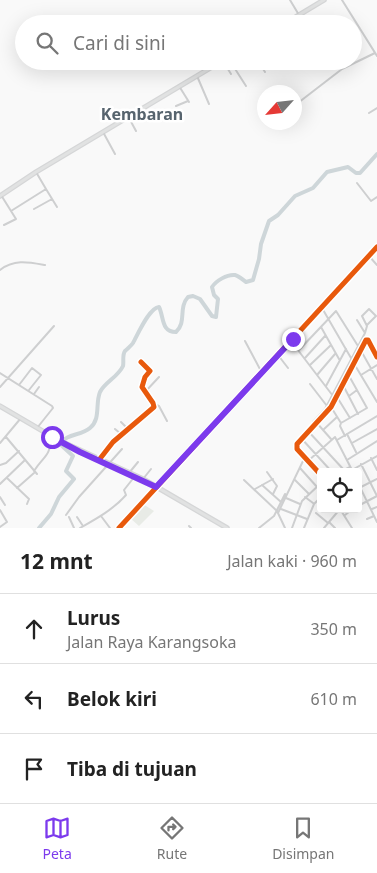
<!DOCTYPE html>
<html lang="id">
<head>
<meta charset="utf-8">
<style>
	:root { --surface:#fff; --page:#f2f2f2; --text:#222; --muted:#767676; --line:#e0e0e0; --accent:#7c3aed }
	body { margin:0; font-family:"Noto Sans",sans-serif; background:var(--page); color:var(--text) }
	.controls { position:absolute; right:15px; bottom:15px; display:grid; overflow:hidden; border-radius:5px; box-shadow:0 5px 20px #0002 }
	.controls button { width:45px; height:45px; display:grid; place-items:center; padding:0; border:0; border-bottom:1px solid var(--line); background:var(--surface); color:var(--text); font:25px sans-serif }
	.compass { position:absolute; left:257px; top:85px; width:45px; height:45px; border-radius:50%; background:var(--surface); box-shadow:0 5px 20px #0002; rotate:243deg }
	.stop { position:absolute; width:15px; height:15px; margin:-11px; border:4px solid #7c3aed; border-radius:50%; background:#fff }
	.stop.end { background:#7c3aed; border-color:#fff; box-shadow:0 1px 5px #0008 }
	.list { margin:0; padding:0; list-style:none }
	h2 { display:flex; justify-content:space-between; align-items:center; height:65px; margin:0; padding:0 20px; font-size:21px }
	h2 small { font-size:16px; font-weight:400; color:var(--muted) }
	.list li { display:grid; grid-template-columns:32px 1fr auto; gap:15px; align-items:center; box-sizing:border-box; height:70px; padding:0 20px; border-top:1px solid var(--line) }
	.list b { display:block; font-size:19px; white-space:nowrap }
	.list p { margin:0; font-size:16px; white-space:nowrap; color:var(--muted) }
	.list em { font-size:16px; font-style:normal; color:var(--muted) }
	.icon { flex:none; width:28px; height:28px; fill:none; stroke:currentColor; stroke-width:2; stroke-linecap:round; stroke-linejoin:round }
	.map { position:relative; flex:none; width:377px; height:528px; overflow:hidden }
	.search { position:absolute; background:var(--surface); box-shadow:0 5px 20px #0002; left:15px; right:15px; top:15px; height:55px; display:flex; align-items:center; gap:12px; box-sizing:border-box; padding:0 18px; border-radius:28px; color:var(--muted); font-size:19px }
	.sheet { height:275px; background:var(--surface) }
	nav { display:flex; justify-content:space-around; align-items:center; box-sizing:border-box; height:70px; border-top:1px solid var(--line); background:var(--surface); font-size:14px; color:var(--muted) }
	nav a { display:grid; justify-items:center; gap:2px }
	nav .on { color:var(--accent) }
	.map>svg:first-child { display:block }
	.green { fill:#e8ebe6 }
	.lines { fill:none; stroke-linecap:round; stroke-linejoin:round }
	.river { stroke:#ced6d9; stroke-width:4 }
	.secondary-casing { stroke:#d5d6d7; stroke-width:5.5 }
	.street { stroke:#cecfd0; stroke-width:2 }
	.secondary { stroke:#e1e2e2; stroke-width:3 }
	.cycleway-casing { stroke:#fff; stroke-width:8 }
	.cycleway { stroke:#e8590c; stroke-width:5 }
	.route { stroke:#7c3aed; stroke-width:6 }
	.labels { text-anchor:middle; stroke-width:5; stroke-linejoin:round; paint-order:stroke }
	.quarter-label { font-size:16px; font-weight:bold; fill:#57646e; stroke:#fff }
</style>
</head>
<body>
<div class="map">
<svg width="377" height="528" viewBox="0 0 377 528">
	<rect width="100%" height="100%" fill="#f9f9f9"/>
	<path class="green" d="M143,504L154,511L139,526L130,518Z"/>
	<g class="lines">
		<path class="river" d="M39,528L51,514L59,497L74,479L66,471L73,456L60,444C67,433 81,436 90,428C101,419 95,404 100,392C105,382 118,377 123,366C124,362 122,355 125,351C128,348 131,346 133,343C138,334 149,308 159,307C164,317 161,332 176,332C187,322 178,308 188,297L193,296L200,299L212,316L216,317L218,299L214,295L212,287C216,281 227,274 235,275C239,276 243,280 246,282L253,280L259,259L261,244L269,221L278,215L295,196L313,188L327,172L348,167L356,173H360L377,154"/>
		<defs>
			<path id="secondary" d="M284,24L324,0
				M0,196L36,172L222,61
				M0,406L58,440L143,479L227,528"/>
		</defs>
		<use href="#secondary" class="secondary-casing"/>
		<path class="street" d="M290,0L299,15
			M342,0L377,56
			M199,20L201,24
			M250,21L251,24
			M198,61L204,72
			M223,61L231,74
			M230,61L246,86
			M258,61L265,72
			M197,76L209,104
			M179,86L189,102
			M176,106L188,101
			M294,106L342,69L375,53
			M142,109L151,121
			M369,113L377,108
			M129,118L136,131
			M103,132L115,154
			M357,183L371,201L377,197
			M46,189L57,207
			M1,195L16,219L4,225
			M34,209L52,199
			M11,211L46,189L36,172
			M369,256L377,265
			M0,270C14,259 28,262 45,265
			M322,308L351,358
			M357,320L365,333
			M321,327L339,359
			M245,341L262,373
			M291,341L333,396L336,398
			M360,349L377,379
			M299,350L336,311L358,346
			M278,355L288,368
			M305,358L325,336
			M353,362L377,402
			M310,365L331,345
			M0,373L52,406L53,408L37,428
			M317,375L335,354
			M361,375L377,365
			M310,384L327,406
			M19,385L32,368L41,375L29,390
			M343,385L358,414
			M326,386L346,349
			M0,387L54,326
			M145,392L159,377
			M34,394L39,387
			M349,396L357,390
			M337,397L350,418
			M154,404L159,406L167,421
			M331,407L341,423L367,408L348,374
			M121,422L128,429
			M313,422L325,409L365,333L367,326L362,316L369,309L376,316L367,325
			M316,422L331,439
			M341,423L340,426L345,436
			M115,429L121,434
			M323,430L337,417
			M308,431L344,470
			M347,434L356,452
			M6,437L37,474
			M301,438L332,472
			M337,440L377,416
			M0,443L21,418
			M352,443L377,429
			M371,458L377,470
			M99,459L113,442L154,407L153,403L142,387L145,377L150,371L141,362
			M347,460L377,441
			M308,461L335,437L353,472
			M361,464L377,496
			M0,465L6,463L19,451
			M300,468L317,487
			M352,470L377,456
			M34,471C44,455 50,458 51,437
			M267,472L277,486L273,494
			M340,472L350,467
			M129,473L138,462
			M321,475L297,449V444L331,407L366,340H368L377,357
			M7,478L29,499L27,504
			M143,479L151,469
			M244,480L277,511L285,528
			M295,480L309,494
			M358,483L377,522
			M0,484L25,460
			M262,485L281,502
			M361,487L377,479
			M17,488L34,473
			M255,489L273,479
			M0,497L5,505
			M305,497L313,503
			M286,498L300,504
			M358,506L377,496
			M281,509L307,519
			M340,509L352,528
			M372,509L377,507
			M0,510L7,522L0,527
			M278,513L303,461L306,460
			M316,513L328,523
			M66,515L79,497L122,449
			M345,515L353,509
			M101,516L110,528
			M69,517L74,528
			M77,517L83,526
			M367,519L374,516
			M329,522L335,528
			M189,526L191,528
			M80,528C96,519 114,509 126,495L124,490L135,476
			M119,528L377,247
			M259,528L274,516L285,494
			M292,528L302,501L321,483
			M304,528L314,504L321,497
			M324,528L340,509"/>
		<use href="#secondary" class="secondary"/>
		<defs>
			<path id="cycleway" d="M99,460L113,442L154,407L153,403L142,387L145,377L150,371L141,362
				M321,475L297,449V444L331,407L366,340H368L377,357
				M119,528L377,247"/>
		</defs>
		<use href="#cycleway" class="cycleway-casing"/>
		<use href="#cycleway" class="cycleway"/>
	</g>
	<g class="lines">
		<path class="route" d="M52,437L80,452L156,487L293,339"/>
	</g>
	<g class="labels">
		<g class="quarter-label">
			<text x="142" y="120">Kembaran</text>
		</g>
	</g>
</svg>
<div class="controls">
<button><svg class="icon" aria-label="locate" viewBox="0 0 24 24"><circle cx="12" cy="12" r="6"/><path d="M12 2v4M12 18v4M2 12h4M18 12h4"/></svg></button>
</div>
<svg class="compass" viewBox="-18 -18 36 36"><path d="M0-13l5 13h-10z" fill="#e53935"/><path d="M0 13l5-13h-10z" fill="#767676"/></svg>
<div class="stop" style="left:52px;top:437px"></div>
<div class="stop end" style="left:293px;top:339px"></div>
<div class="search"><svg class="icon" aria-label="search" viewBox="0 0 24 24"><circle cx="10" cy="10" r="6"/><path d="M15 15l6 6"/></svg>Cari di sini</div>
</div>
<section class="sheet">
<h2>12 mnt<small>Jalan kaki · 960 m</small></h2>
<ul class="list">
<li><svg class="icon" aria-label="ahead" viewBox="0 0 24 24"><path d="M12 20V5M6 11l6-6 6 6"/></svg><div><b>Lurus</b><p>Jalan Raya Karangsoka</p></div><em>350 m</em></li>
<li><svg class="icon" aria-label="left" viewBox="0 0 24 24"><path d="M17 20v-9H6M10 6l-5 5 5 5"/></svg><div><b>Belok kiri</b></div><em>610 m</em></li>
<li><svg class="icon" aria-label="arrive" viewBox="0 0 24 24"><path d="M6 21V4h12l-3 4 3 4H6"/></svg><div><b>Tiba di tujuan</b></div></li>
</ul>
</section>
<nav>
<a class="on"><svg class="icon" aria-label="map" viewBox="0 0 24 24"><path d="M3 6l6-2 6 2 6-2v14l-6 2-6-2-6 2zM9 4v14M15 6v14"/></svg>Peta</a>
<a><svg class="icon" aria-label="directions" viewBox="0 0 24 24"><path d="M12 3l9 9-9 9-9-9zM9 14v-3h6M13 9l2 2-2 2"/></svg>Rute</a>
<a><svg class="icon" aria-label="saved" viewBox="0 0 24 24"><path d="M7 4h10v16l-5-4-5 4z"/></svg>Disimpan</a>
</nav>
</body>
</html>
